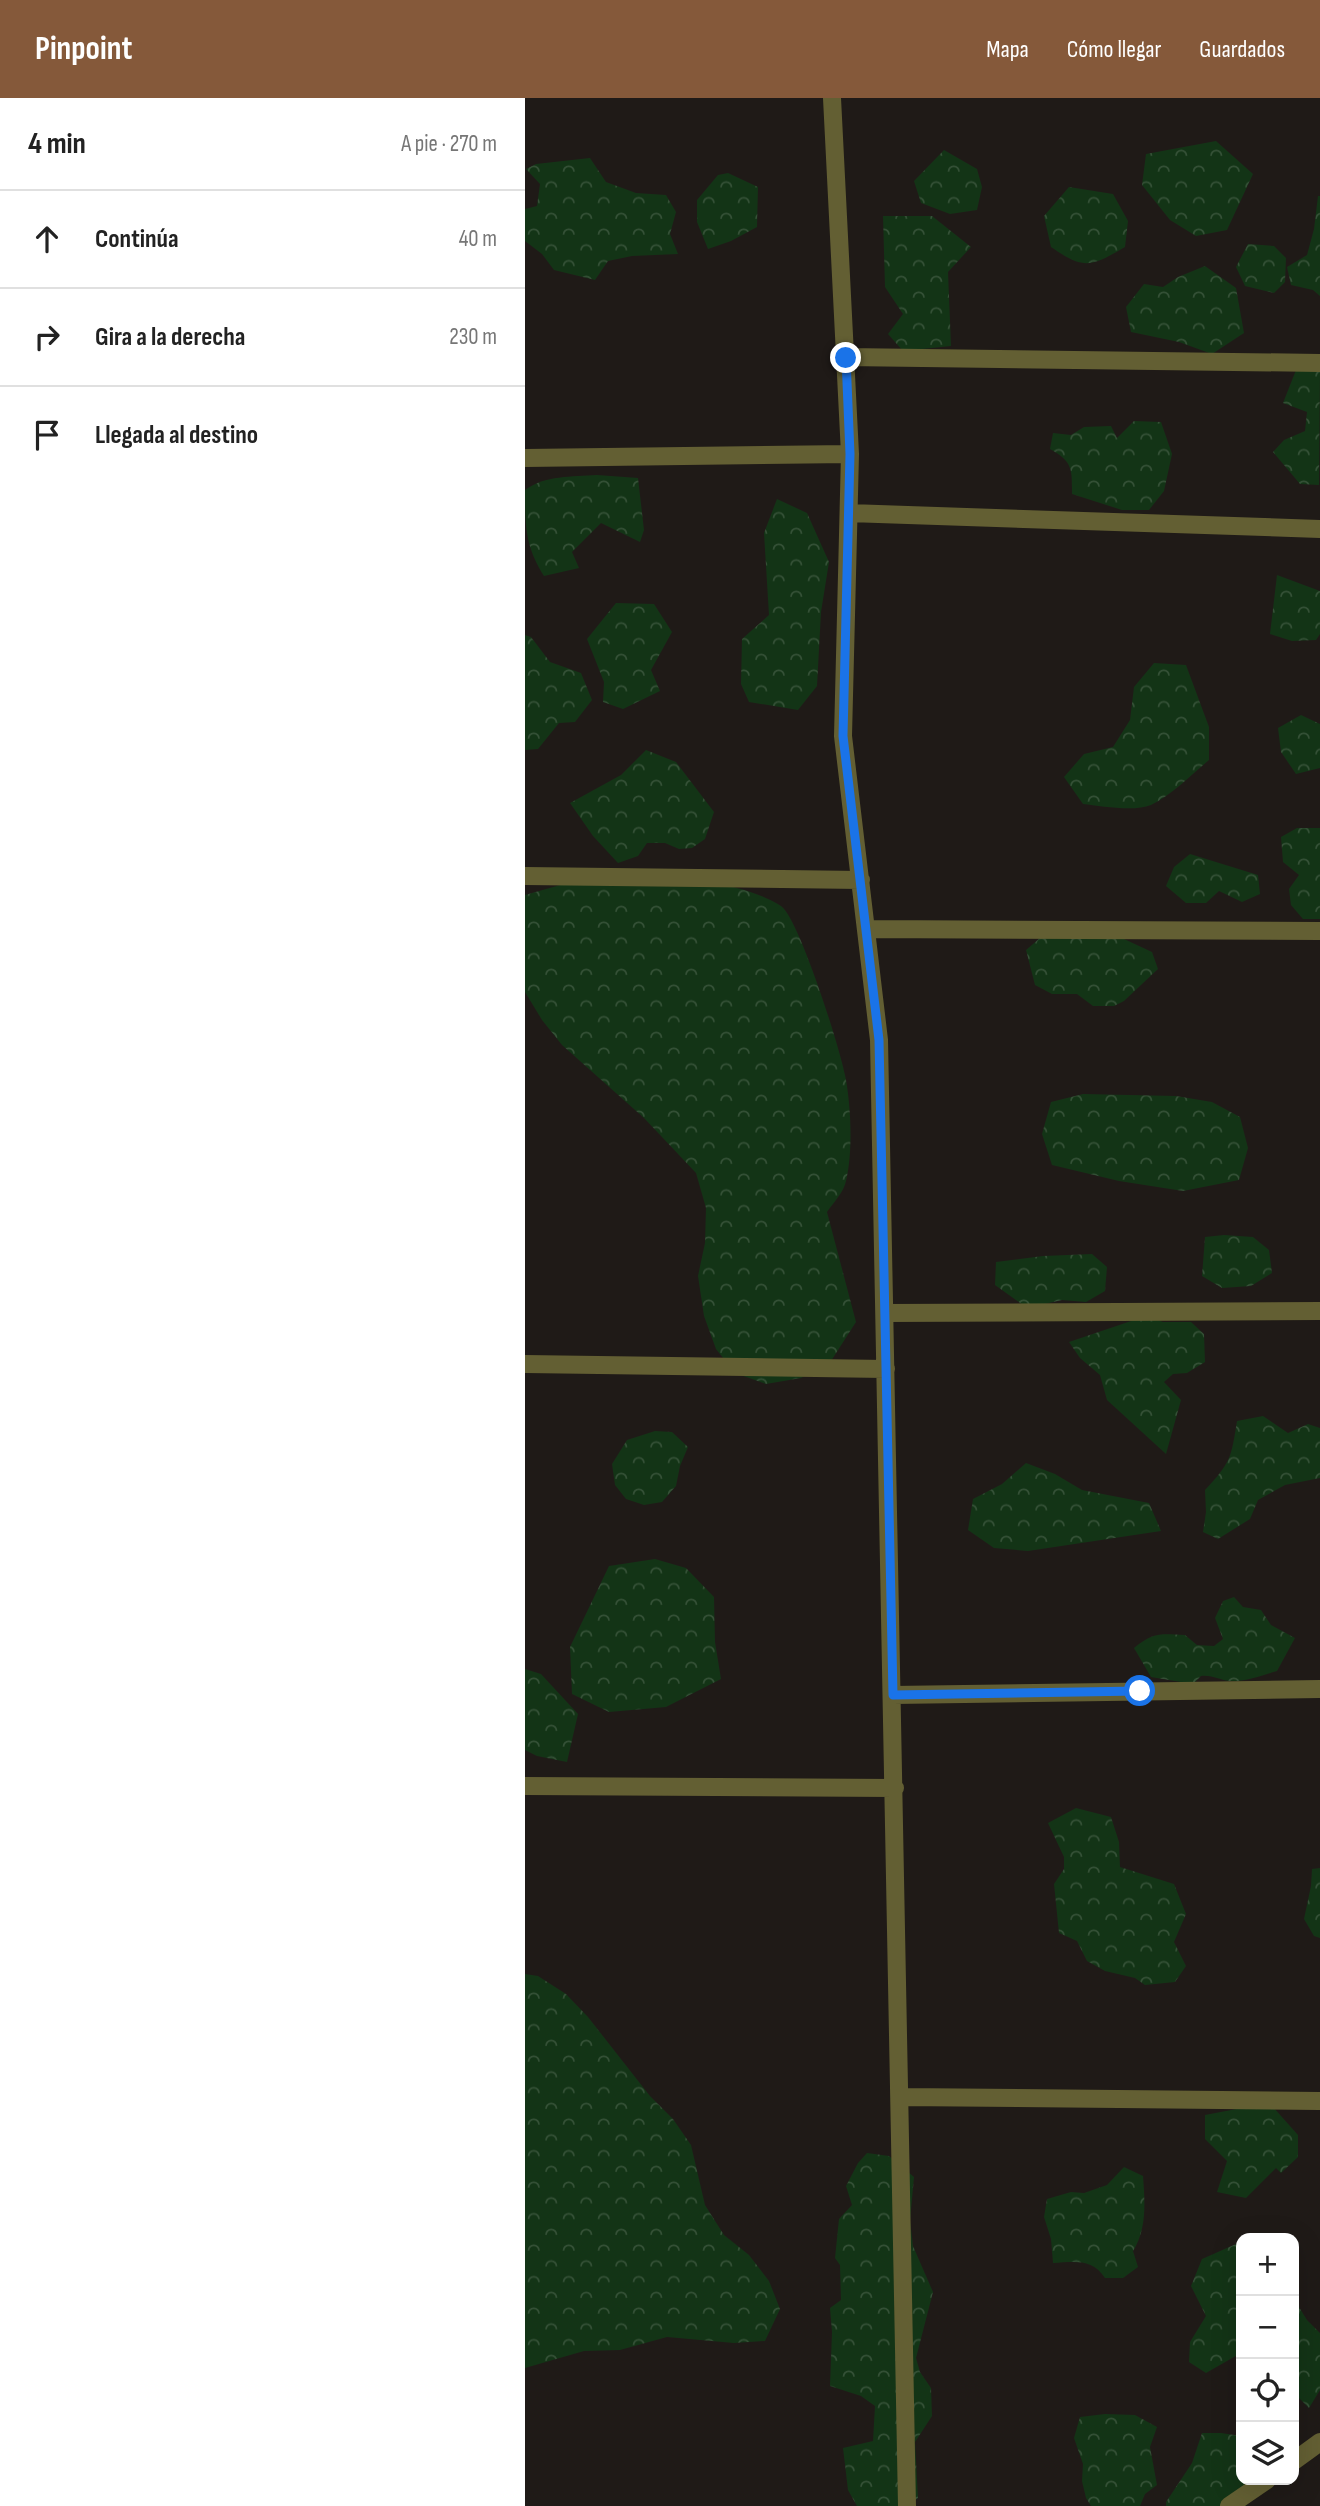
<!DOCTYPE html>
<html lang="es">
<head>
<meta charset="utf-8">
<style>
	:root { --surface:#fff; --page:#f6f6f6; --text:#222; --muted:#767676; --line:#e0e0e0; --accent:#85593a }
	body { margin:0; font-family:"Sofia Sans Condensed",sans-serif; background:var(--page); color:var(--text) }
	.controls { position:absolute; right:21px; bottom:21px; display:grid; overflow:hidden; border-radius:14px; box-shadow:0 7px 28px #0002 }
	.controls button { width:63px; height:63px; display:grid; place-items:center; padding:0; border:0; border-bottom:2px solid var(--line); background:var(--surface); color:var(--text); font:35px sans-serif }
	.stop { position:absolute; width:21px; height:21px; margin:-16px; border:5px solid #1a73e8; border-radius:50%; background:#fff }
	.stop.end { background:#1a73e8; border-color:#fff; box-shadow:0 2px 7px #0008 }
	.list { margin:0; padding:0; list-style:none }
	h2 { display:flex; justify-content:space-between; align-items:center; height:91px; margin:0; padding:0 28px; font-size:30px }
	h2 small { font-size:23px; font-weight:400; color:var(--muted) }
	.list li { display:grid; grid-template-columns:46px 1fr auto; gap:21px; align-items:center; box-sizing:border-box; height:98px; padding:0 28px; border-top:2px solid var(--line) }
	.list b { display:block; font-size:26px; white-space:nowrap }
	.list em { font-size:23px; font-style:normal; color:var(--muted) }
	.icon { flex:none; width:38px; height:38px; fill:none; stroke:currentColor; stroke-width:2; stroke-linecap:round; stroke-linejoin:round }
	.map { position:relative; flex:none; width:795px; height:2408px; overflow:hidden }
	header { display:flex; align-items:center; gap:42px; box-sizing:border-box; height:98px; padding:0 35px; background:var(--accent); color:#fff }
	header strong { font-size:33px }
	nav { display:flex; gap:38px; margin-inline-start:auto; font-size:24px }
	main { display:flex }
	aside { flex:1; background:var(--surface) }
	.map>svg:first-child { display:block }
	.forest { fill:url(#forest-crowns) }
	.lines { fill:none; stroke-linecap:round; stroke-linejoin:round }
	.minor { stroke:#635f33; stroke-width:18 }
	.route { stroke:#1a73e8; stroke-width:9 }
</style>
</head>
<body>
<header>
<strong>Pinpoint</strong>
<nav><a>Mapa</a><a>Cómo llegar</a><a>Guardados</a></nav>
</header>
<main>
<aside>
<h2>4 min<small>A pie · 270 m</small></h2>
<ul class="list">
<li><svg class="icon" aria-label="ahead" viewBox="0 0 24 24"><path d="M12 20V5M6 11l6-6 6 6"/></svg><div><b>Continúa</b></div><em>40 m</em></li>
<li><svg class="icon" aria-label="right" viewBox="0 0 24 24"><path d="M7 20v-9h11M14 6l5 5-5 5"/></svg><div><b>Gira a la derecha</b></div><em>230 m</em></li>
<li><svg class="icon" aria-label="arrive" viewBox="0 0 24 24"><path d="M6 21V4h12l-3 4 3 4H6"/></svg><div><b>Llegada al destino</b></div></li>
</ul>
</aside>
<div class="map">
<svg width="795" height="2408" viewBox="0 0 795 2408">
	<defs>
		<pattern id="forest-crowns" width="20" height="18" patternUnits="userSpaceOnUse" patternTransform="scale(1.75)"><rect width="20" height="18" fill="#133416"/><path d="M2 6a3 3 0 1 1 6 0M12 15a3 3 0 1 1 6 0" fill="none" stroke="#355137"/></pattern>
	</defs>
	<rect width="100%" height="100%" fill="#1f1a17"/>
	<path class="forest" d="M691,43L728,76L702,132L671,138L645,122L617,87L621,56Z
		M419,52L452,71L457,89L452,112L425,116L396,105L389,83Z
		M65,60L81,84L111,95L141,97L151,114L145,136L153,156L107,158L83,163L70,182L29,172L17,156L0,143V111L12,108L15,86L1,71L11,66Z
		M203,75L233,89L232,129L206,143L183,151L172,124V102L193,77Z
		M544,89L588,96L603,123L600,149C566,169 559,172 526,149L519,118Z
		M793,98H795V198L788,192L766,187L762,169L782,157L789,131Z
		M358,118H407L446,149L423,174L426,248L378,253L363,236L378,216L360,189Z
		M723,146L749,148L761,160L760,184L749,195L720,188L711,169Z
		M680,168L711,190L719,235L687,256L654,244L606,234L601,209L619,186L638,189L653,179Z
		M773,267L795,271L794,387L775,386L748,354L759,342L780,333L782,314L758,305Z
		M609,323L636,324L647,356L639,393L624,412H597L547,396C547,371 548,364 525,351L528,335L546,337L559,329L586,328L592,340Z
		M72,377L113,380L119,432L115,444L76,425L47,454L54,470L19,478C0,448 0,427 0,392C20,377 47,379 72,377Z
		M252,401L282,415L304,464L296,514L292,588L273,612L224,604L216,586L217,541L244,517L239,435Z
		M752,477L795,493V536L791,542L767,543L745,536Z
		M91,505L129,506L147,534L126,572L135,593L98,611L78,604L79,584L62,541Z
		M0,537L6,539L25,564L56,575L67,602L50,624L34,625L13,651L0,652Z
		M629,565L661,567L684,629V662C666,677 647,697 626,707C609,714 576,708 558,706L539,679L559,656L588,649L605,622L609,589Z
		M776,617L795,626V670L771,676L756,654L753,630Z
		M121,652L151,664L189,714L180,741L167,750L154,751L140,745H122L113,758L93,765L68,738L45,705L96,677Z
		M772,730H795V821H778L766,807L764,791L774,777L758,764L756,739Z
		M665,756L733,777L735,796L717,804L694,793L681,805H661L641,788L649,769Z
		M74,776C129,780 209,778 256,808C274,820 317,956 321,982C326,1011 328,1054 321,1083C319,1094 308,1105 302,1114L331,1224L306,1263L276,1280L241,1286L210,1275L191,1251L179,1218L173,1178L180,1145L181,1110L171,1075L119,1020L37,947L17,922L0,894V797Z
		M515,840L599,841L627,854L633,871L599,903L589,908H568L552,896H527L510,887L501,852Z
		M558,996L651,998L687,1004L715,1019L723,1050L714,1082L658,1093L594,1083L527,1067L517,1036L526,1004Z
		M699,1137L728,1139L744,1152L747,1175L726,1188L697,1190L677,1178L680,1139Z
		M567,1156L582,1169L580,1193L561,1204L537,1202L502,1210L470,1187L471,1164L518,1158Z
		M621,1218L638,1224H666L679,1236L680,1264L662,1275L648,1276L639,1284L656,1302L641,1356L582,1302L575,1277L555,1260L544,1244Z
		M738,1318L763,1335L783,1326L795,1330V1380L760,1387L733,1402L725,1421L693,1441L678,1434L681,1414L680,1392C706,1364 706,1360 712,1323Z
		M130,1333L147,1334L163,1349L155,1368L151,1388L137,1404L119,1407L101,1401L90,1387L87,1366L102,1342Z
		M501,1365L530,1376L557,1392L624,1405L636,1433L503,1453L469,1450L443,1432L448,1401L477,1386Z
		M130,1461L161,1470L189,1499L190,1544L196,1581L141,1609L84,1614L47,1596L45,1549L84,1468Z
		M709,1499L718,1509L736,1512L746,1527L770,1540L752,1573C737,1577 720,1584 705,1583C693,1582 689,1577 676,1578L668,1586L626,1579L609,1550C629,1534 635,1536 660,1537L672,1547L689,1548L698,1541L690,1520L698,1503Z
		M0,1571L16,1576L53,1616L42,1664L12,1658L0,1652Z
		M551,1710L586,1719L594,1744L595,1769L649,1786L661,1816L649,1844L661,1868L650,1884L620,1887L610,1880L580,1873L562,1863L552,1843L534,1835L529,1786L539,1771V1759L523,1725Z
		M795,1770V1840L789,1838L779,1821L786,1788L787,1771Z
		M0,1876L13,1878L41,1896L63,1919L125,1998L148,2021L166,2047L180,2107L199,2137L224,2157L244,2183L255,2211L240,2243L209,2245L142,2239L95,2252L59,2253L0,2270Z
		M722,2009H748L773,2037V2059L756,2075L751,2070L721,2100L692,2094L702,2063L680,2041V2017Z
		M342,2055L364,2058L389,2079L385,2123L388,2148L408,2194L391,2260L395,2274L406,2290L407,2318L390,2344L393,2400L382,2408H332L323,2392L318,2350L348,2343L350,2308L336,2298L305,2288L307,2234L305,2210L316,2202L315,2167L310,2160L314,2121L327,2107L321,2088L333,2065Z
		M599,2069L618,2078C620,2104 622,2131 608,2153L613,2169L598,2180H580C567,2160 549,2164 528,2165L526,2141L519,2119L522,2101L546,2094L559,2095L582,2087Z
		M711,2146L716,2149V2255L681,2275L664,2264L665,2244L681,2218L666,2188L677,2161Z
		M769,2201L782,2222L795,2235V2292L784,2310L769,2295Z
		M580,2316L610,2317L632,2329L625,2349L632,2387L620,2396L615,2408H566L561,2400L557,2383L558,2366L549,2340L555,2319Z
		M677,2335H696L716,2338V2382H728L721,2408H641V2404L667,2365Z"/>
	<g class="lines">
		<path class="minor" d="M307,0L325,356L318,638L354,942L382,2408
			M321,259L795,265
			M0,360L325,356
			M324,415L795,431
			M0,778L336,782
			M341,831L795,833
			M360,1215L795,1213
			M0,1266L361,1271
			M368,1597L795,1591
			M0,1688L370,1690
			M376,1999L795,2003
			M769,2363L795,2344
			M704,2408L742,2382"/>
	</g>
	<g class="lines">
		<path class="route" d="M321,260L325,356L318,638L354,942L368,1597L615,1593"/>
	</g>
</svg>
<div class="controls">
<button>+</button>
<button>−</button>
<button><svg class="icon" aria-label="locate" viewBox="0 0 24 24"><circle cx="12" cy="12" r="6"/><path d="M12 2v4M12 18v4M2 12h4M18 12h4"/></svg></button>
<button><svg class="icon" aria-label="layers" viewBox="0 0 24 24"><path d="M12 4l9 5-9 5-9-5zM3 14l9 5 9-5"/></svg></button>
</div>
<div class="stop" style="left:615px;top:1593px"></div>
<div class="stop end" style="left:321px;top:260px"></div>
</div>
</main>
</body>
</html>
